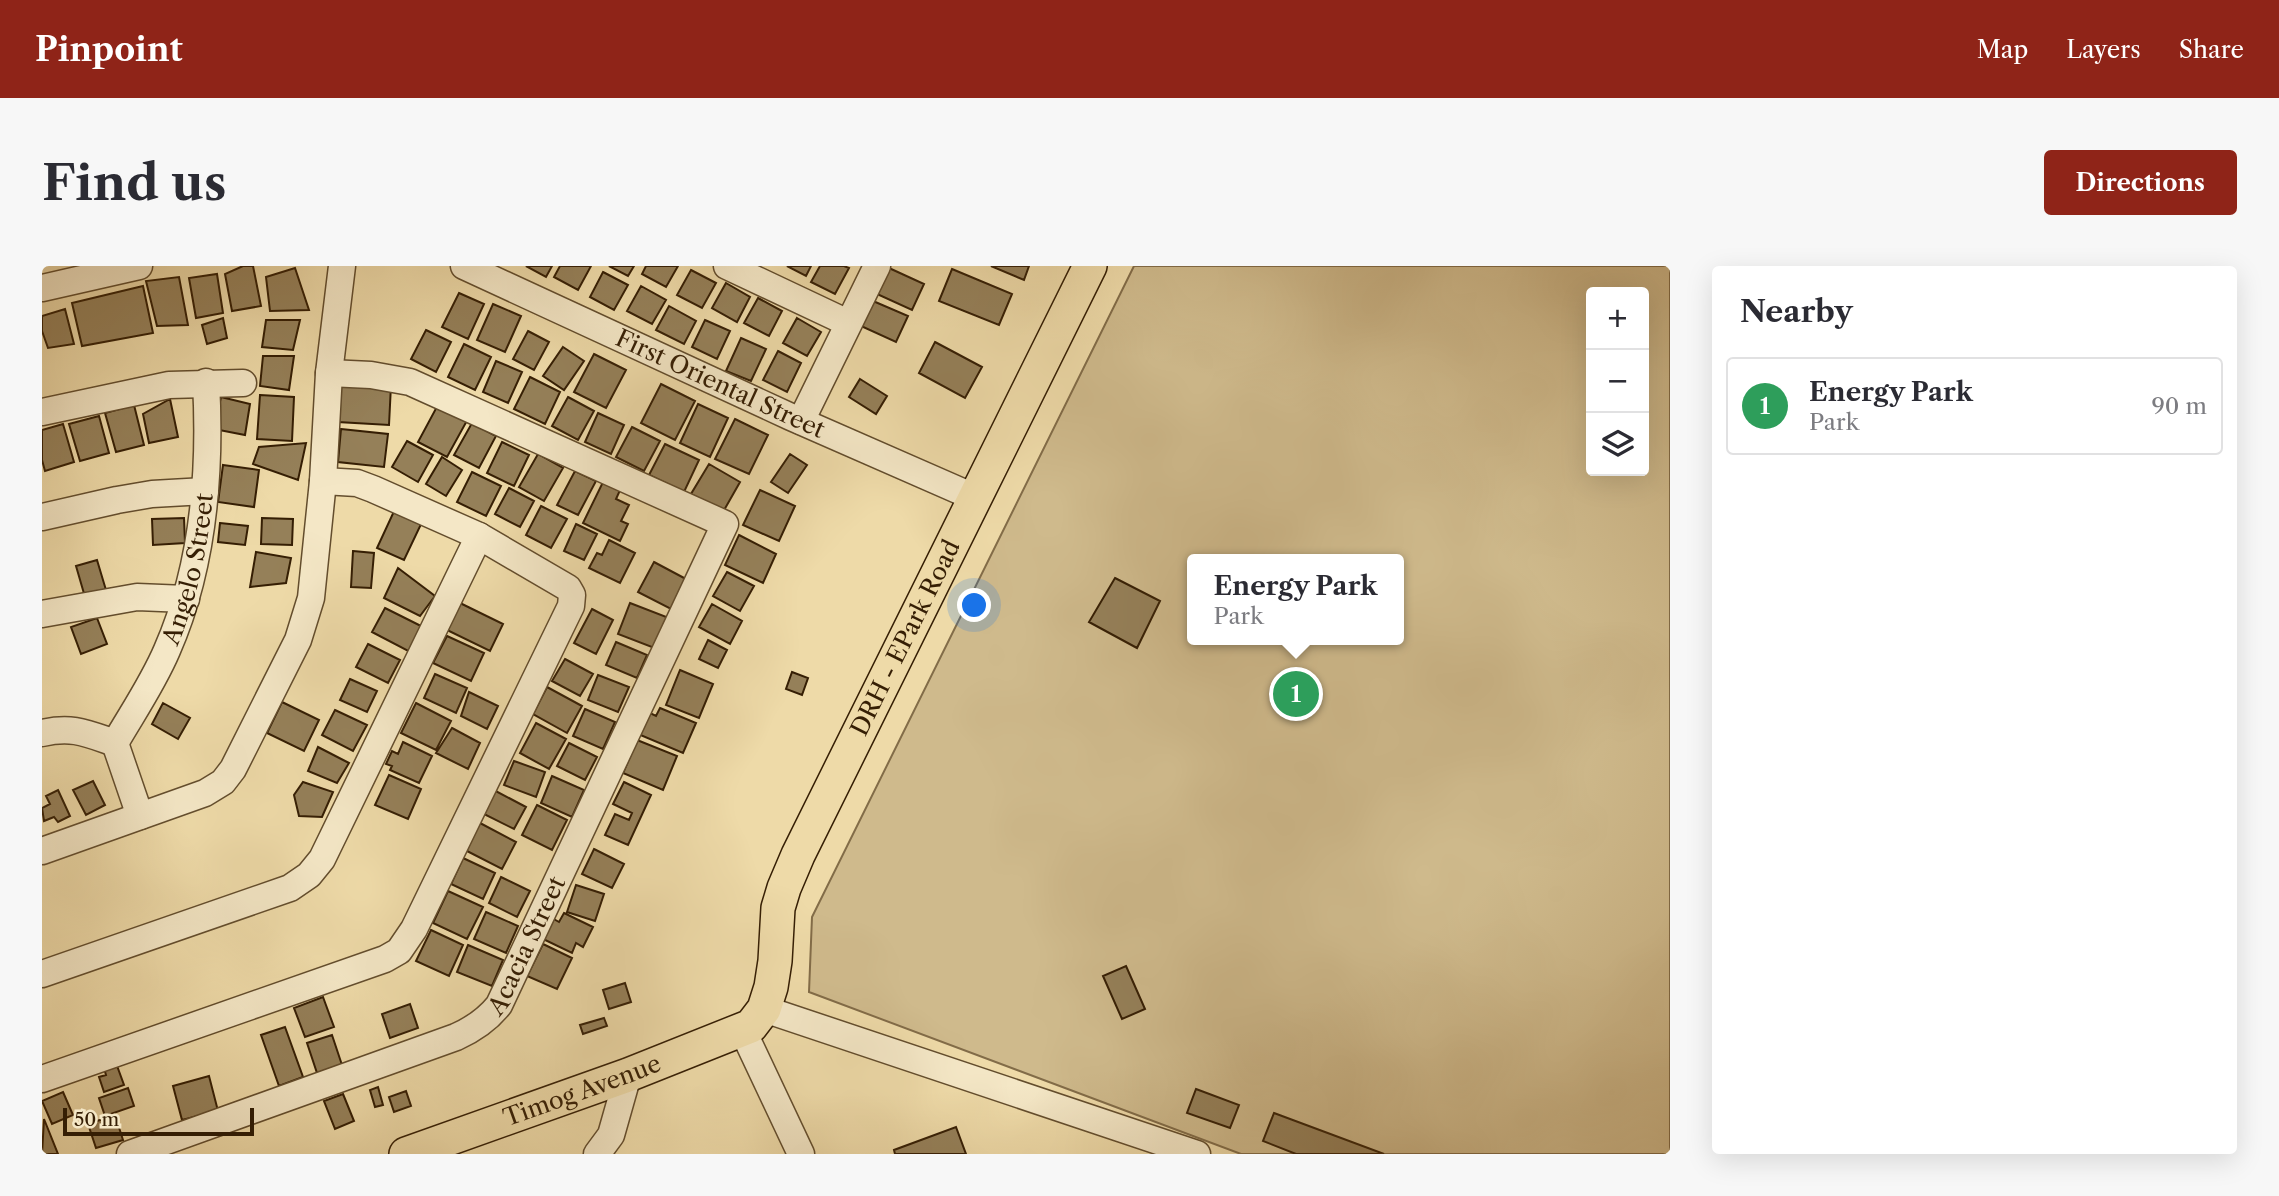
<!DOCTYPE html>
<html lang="en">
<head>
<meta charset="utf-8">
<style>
	:root { --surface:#fff; --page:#f7f7f7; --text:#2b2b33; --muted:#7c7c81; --line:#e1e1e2; --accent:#8f2418 }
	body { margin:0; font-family:"Libre Caslon Text",serif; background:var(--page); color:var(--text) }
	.controls { position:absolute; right:21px; top:21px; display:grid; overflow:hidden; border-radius:7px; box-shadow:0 7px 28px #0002 }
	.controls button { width:63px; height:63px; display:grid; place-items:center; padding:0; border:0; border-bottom:2px solid var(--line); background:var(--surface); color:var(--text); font:35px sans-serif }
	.scale { position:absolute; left:21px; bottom:18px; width:191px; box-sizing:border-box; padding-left:7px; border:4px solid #351e04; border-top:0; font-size:19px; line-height:24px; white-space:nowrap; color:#351e04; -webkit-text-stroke:5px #f4e7c6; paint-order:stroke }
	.you { position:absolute; left:933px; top:340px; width:24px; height:24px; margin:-18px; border:5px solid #fff; border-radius:50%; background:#1a73e8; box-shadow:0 0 0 10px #1a73e833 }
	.badge { display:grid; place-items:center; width:46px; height:46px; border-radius:50%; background:var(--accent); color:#fff; font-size:23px; font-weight:700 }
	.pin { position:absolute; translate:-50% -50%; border:4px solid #fff; box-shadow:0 2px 7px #0006 }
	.popup { position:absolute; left:1145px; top:288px; width:217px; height:91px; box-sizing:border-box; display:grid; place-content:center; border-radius:7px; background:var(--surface); filter:drop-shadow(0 2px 5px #0005); font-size:23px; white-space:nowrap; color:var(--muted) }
	.popup b { font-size:26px; color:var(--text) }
	.popup::after { content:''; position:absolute; left:50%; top:100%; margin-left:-14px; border:14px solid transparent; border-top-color:var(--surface) }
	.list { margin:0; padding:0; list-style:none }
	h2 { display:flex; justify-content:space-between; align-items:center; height:91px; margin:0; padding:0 28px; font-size:30px }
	h2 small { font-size:23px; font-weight:400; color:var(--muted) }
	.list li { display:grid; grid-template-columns:46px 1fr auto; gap:21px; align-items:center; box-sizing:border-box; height:98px; margin:0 14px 14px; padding:0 14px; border:2px solid var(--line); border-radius:7px }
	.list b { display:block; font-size:26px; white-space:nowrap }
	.list p { margin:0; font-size:23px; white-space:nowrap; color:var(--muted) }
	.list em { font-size:23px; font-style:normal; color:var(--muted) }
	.icon { flex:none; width:38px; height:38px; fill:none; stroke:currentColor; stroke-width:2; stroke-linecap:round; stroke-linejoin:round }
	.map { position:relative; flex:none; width:1628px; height:888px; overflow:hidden; border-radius:7px }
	header { display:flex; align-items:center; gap:42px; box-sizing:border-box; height:98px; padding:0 35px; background:var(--accent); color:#fff }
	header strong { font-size:33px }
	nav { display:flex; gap:38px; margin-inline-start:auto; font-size:24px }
	.intro { display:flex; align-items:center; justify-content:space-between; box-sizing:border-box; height:168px; padding:0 42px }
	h1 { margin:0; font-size:49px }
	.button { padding:18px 32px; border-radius:7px; background:var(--accent); color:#fff; font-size:24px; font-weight:700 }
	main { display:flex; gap:42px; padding:0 42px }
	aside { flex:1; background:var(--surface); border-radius:7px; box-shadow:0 7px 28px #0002 }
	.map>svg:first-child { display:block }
	.green { fill:#cfba8c; stroke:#826c48; stroke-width:2; fill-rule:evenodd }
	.building { fill:#958059; stroke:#351e04; stroke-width:2 }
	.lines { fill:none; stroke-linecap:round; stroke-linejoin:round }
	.minor-casing { stroke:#634d2d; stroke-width:29 }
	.major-casing { stroke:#351e04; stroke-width:36 }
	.minor { stroke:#f4e7c6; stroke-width:26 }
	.major { stroke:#eedaa8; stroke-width:33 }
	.labels { text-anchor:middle; stroke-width:7; stroke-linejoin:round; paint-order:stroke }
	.street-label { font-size:24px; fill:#351e04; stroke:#f4e7c6 }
</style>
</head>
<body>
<header>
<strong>Pinpoint</strong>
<nav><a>Map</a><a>Layers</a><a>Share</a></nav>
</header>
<div class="intro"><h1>Find us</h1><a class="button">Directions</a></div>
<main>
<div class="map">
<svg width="1628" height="888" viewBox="0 0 1628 888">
	<rect width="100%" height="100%" fill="#eedaa8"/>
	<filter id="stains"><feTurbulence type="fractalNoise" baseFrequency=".00286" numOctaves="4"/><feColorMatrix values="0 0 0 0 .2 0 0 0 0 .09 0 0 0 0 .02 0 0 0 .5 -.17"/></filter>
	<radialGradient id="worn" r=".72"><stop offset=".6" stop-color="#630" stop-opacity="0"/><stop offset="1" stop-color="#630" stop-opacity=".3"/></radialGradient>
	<path class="green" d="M1092,0H1628V888H1199L767,726L770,651ZM1549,26H1602V205H1549ZM1151,293H1357V374H1151Z"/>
	<path class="building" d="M201,0H211L219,40L190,45L183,8Z
		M484,0H510L504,11Z
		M518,0H549L536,24L512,11Z
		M567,0H592L586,10Z
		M604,0H636L624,21L600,8Z
		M745,0H769L764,10Z
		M778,0H802L807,2L793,28L769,16Z
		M949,0H987L982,14Z
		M253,2L267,44L228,45L224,11Z
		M847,2L882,18L870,44L835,28Z
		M910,3L970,28L957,59L897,35Z
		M649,4L674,17L660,42L635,29Z
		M561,6L586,19L572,44L548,31Z
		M175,8L181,47L154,52L147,12Z
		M137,11L146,59L115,60L104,15Z
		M684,17L708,31L695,56L670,42Z
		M101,20L111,67L40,80L30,37Z
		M599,20L624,34L610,58L585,45Z
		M417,27L442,38L426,73L400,61Z
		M716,32L740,45L727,70L702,57Z
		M831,35L866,50L854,76L819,60Z
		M451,38L479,50L463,86L435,74Z
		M627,40L654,55L642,78L614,64Z
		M23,43L32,78L6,82L0,65V50Z
		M181,52L185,72L165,78L160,59Z
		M755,52L779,66L765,90L741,77Z
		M224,54H258L251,84L220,81Z
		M663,54L688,65L675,93L650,81Z
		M384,64L409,76L394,106L369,93Z
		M486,65L507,76L492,104L471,93Z
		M699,72L724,83L709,115L684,105Z
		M893,76L940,101L923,132L877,107Z
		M422,78L449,91L433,124L406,111Z
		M521,81L542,95L522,124L501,110Z
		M736,85L759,97L745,126L721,114Z
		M552,88L584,104L564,142L532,126Z
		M221,90H252L247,124L218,120Z
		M454,95L480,106L466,137L441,126Z
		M488,111L518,126L503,158L472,143Z
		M818,113L845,130L834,148L807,131Z
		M299,115L349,119L347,159L296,156Z
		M619,118L653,135L633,174L599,157Z
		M218,129L252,131L250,175L215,173Z
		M179,131L208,138L203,169L172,163Z
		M526,131L552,145L536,174L510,160Z
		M128,133L136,171L107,177L101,148Z
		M398,135L427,151L405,191L376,176Z
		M656,138L686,152L668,191L638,177Z
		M92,139L102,179L74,186L63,147Z
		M556,147L582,159L569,188L543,176Z
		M57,150L67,187L38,195L27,158Z
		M693,153L726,169L707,208L673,193Z
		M430,157L454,170L437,202L412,189Z
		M21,158L32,196L3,205L0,194V164Z
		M590,161L618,175L602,205L574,191Z
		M299,163L346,168L342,201L296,196Z
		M365,175L391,189L376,216L350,201Z
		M460,176L487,189L472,220L445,207Z
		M264,177L256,214L211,198L217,181Z
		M623,178L657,194L642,226L607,209Z
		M496,188L521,202L502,235L477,221Z
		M748,188L765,199L746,227L729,216Z
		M400,191L420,204L404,230L384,218Z
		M667,198L698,216L681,246L649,228Z
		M181,199L217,204L212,241L176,236Z
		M533,205L554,215L536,249L515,239Z
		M430,206L459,220L444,250L415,236Z
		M562,214L579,222L574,233L587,239L579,255L586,258L578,275L541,257Z
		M467,222L492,235L478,261L453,248Z
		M718,224L753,240L737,275L701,259Z
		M499,240L525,253L509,282L484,269Z
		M354,241L381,254L362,294L335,282Z
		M142,252L143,277L111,279L110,253Z
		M220,252L251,253L250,279L219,278Z
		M178,257L206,260L203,279L176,276Z
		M534,258L555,268L542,294L522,285Z
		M697,269L734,288L721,317L683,299Z
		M567,274L593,287L578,317L547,302L555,287L560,289Z
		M311,285L332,287L329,322L309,321Z
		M214,286L249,292L244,317L208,321Z
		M55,294L64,324L43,331L34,300Z
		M612,296L644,313L629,343L596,326Z
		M356,302L393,330L378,350L342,332Z
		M685,306L712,320L698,345L671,330Z
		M1073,312L1118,335L1095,382L1047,356Z
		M418,337L461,358L448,385L405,364Z
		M588,337L627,352L615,383L576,368Z
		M670,338L700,355L688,378L657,361Z
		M343,342L383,362L370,387L330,366Z
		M550,343L571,354L554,388L532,377Z
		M55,352L65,378L39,388L29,361Z
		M405,370L442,387L429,415L391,397Z
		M666,374L685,384L676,402L657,393Z
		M574,376L605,389L595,412L564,399Z
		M326,378L358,394L346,417L314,401Z
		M523,393L551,408L538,430L510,415Z
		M638,404L671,418L657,452L624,439Z
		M750,406L766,412L760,429L744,423Z
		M393,408L425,422L414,447L382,432Z
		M556,409L587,421L576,446L546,434Z
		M308,413L335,425L325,446L298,434Z
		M505,421L540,440L525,467L491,448Z
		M427,426L456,440L445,463L419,450Z
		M240,436L277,454L262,485L225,467Z
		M121,437L148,452L136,473L110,458Z
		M374,437L409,455L394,484L359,467Z
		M618,442L654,457L641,487L596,468L606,446L614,450Z
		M543,443L573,456L561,483L531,470Z
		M293,444L325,459L311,485L280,469Z
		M494,457L524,473L507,503L478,487Z
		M410,462L438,477L426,503L394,487Z
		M595,474L635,490L621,524L581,507Z
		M361,476L390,490L377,517L348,504L350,500L344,498L350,485L356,488Z
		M527,477L555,491L543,514L515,500Z
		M276,481L307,497L295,517L266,505Z
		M472,495L503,506L494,531L462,519Z
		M347,509L379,523L366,553L333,539Z
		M510,510L542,524L530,551L499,537Z
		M51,515L63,539L44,549L31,524Z
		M261,516L291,526L280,551L257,550L252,529Z
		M582,516L609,529L586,579L563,569L573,548L587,554L590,547L571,538Z
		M448,522L484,541L472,563L436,545Z
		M16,524L28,550L16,556L12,551L2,555L0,542L8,538L4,530Z
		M495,539L525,554L510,584L480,569Z
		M438,557L474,576L460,603L423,584Z
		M552,583L582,598L570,622L540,608Z
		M421,592L453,607L441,633L409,618Z
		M459,611L488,625L475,651L447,637Z
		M534,619L562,628L553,655L525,646Z
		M406,625L441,641L425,673L391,657Z
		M444,646L476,660L464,687L432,673Z
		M522,647L551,661L541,681L534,677L530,687L499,672L510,652L517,656Z
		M389,664L421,679L407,710L374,695Z
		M501,678L530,692L515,723L485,710Z
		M426,679L461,694L450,720L415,706Z
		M1084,700L1103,743L1080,753L1061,710Z
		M583,717L589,736L567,743L561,724Z
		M281,731L292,761L263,771L252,742Z
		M368,738L376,762L348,772L340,748Z
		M562,752L565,760L541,768L538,759Z
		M243,761L261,811L237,820L219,769Z
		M290,769L300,799L275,807L265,777Z
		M74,797L82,819L62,826L57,811L64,809L62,802Z
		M167,810L176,845L140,854L131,820Z
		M336,821L341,839L333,841L328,824Z
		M86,822L92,840L63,850L57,832Z
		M1154,823L1197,839L1188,862L1145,847Z
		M364,825L369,840L352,846L347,831Z
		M21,826L31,849L10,858L0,835Z
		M301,828L312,855L293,863L282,835Z
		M1232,847L1342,888H1254L1221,875Z
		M73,849L81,874L54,882L46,858Z
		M2,853L16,888H0Z
		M914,861L924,888H853L852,884Z"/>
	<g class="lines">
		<defs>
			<g id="minor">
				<path id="s1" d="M422,0L749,151L934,232"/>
				<path d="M685,0L806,57"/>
				<path d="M0,22L97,0"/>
				<path d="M0,146L127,119L201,117"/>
				<path d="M759,155L835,0"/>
				<path d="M0,251L75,234L110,228L163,225"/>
				<path d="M0,348L95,331L144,333"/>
				<path d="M0,467C30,460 44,467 73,477"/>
				<path id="s2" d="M73,477C91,446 111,417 125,384C162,300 169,206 164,116"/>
				<path d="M73,477L98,550"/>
				<path d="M0,585L163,527L181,516L191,503L256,374L269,332L281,215L287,107L300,0"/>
				<path d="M0,708L248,622L267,609L280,593L437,270"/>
				<path d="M722,743L1155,888"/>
				<path d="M701,765L759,888"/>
				<path d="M0,813L343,693L357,685L372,663L529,340L530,329L526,322L437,270L331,223L315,217L281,215"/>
				<path id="s3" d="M88,888L414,771C432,763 445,754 457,739L683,258L368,116L329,109L287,107"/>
				<path d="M555,888L569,869L586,809"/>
			</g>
			<g id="major">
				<path id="s4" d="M364,888L586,809L709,760L722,743L729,721L733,695L736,642L742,622L756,589L1048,0"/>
			</g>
		</defs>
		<use href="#minor" class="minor-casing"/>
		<use href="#major" class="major-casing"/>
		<use href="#minor" class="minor"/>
		<use href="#major" class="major"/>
	</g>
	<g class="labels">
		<g class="street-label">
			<text dy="8" stroke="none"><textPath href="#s1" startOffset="282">First Oriental Street</textPath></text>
			<text dy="8" stroke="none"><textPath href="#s2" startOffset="191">Angelo Street</textPath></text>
			<text dy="8" stroke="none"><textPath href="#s4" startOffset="791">DRH - EPark Road</textPath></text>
			<text dy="8" stroke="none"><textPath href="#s3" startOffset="466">Acacia Street</textPath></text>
			<text dy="8" stroke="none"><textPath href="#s4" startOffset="187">Timog Avenue</textPath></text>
		</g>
	</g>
	<rect width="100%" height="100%" filter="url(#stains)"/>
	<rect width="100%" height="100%" fill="url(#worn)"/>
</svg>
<div class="controls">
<button>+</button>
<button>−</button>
<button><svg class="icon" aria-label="layers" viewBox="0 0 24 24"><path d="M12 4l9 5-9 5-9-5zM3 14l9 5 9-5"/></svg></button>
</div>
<div class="scale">50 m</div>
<div class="you"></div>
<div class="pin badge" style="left:1254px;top:428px;background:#2e9e5b">1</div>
<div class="popup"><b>Energy Park</b>Park</div>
</div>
<aside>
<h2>Nearby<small></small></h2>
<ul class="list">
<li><span class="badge" style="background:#2e9e5b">1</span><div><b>Energy Park</b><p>Park</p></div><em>90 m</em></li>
</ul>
</aside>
</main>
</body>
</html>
